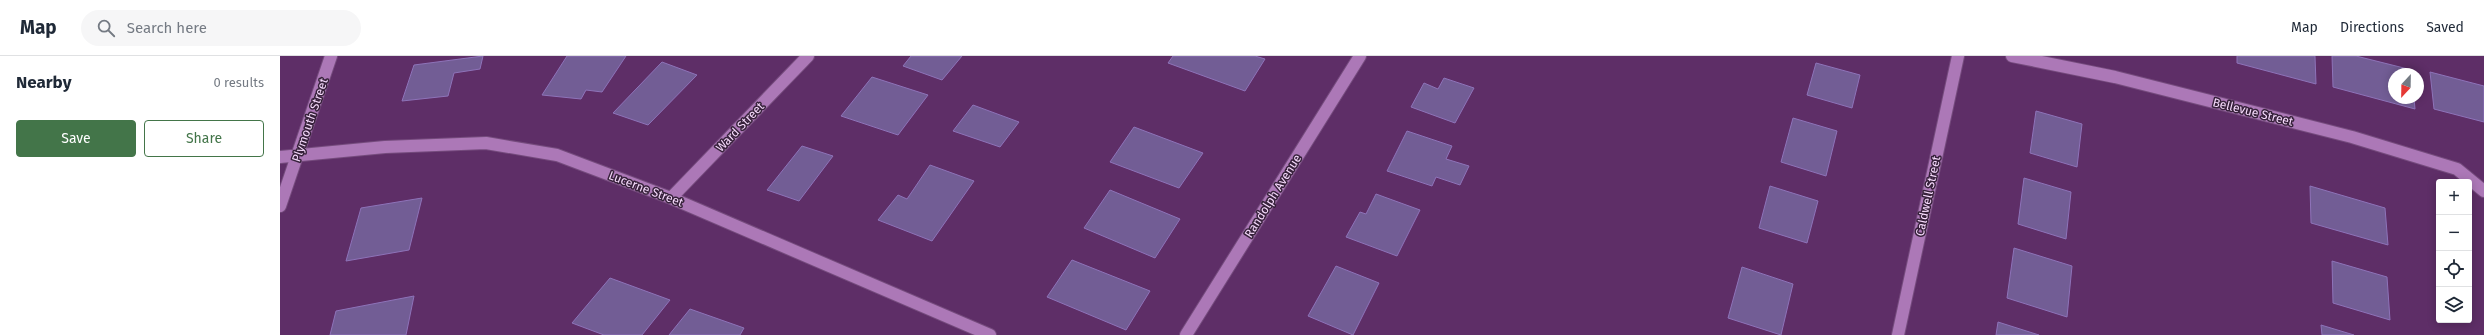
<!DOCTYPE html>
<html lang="en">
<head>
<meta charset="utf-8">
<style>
	:root { --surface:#fff; --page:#f6f6f7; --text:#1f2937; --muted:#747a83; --line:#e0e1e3; --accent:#437549 }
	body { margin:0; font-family:"Fira Sans",sans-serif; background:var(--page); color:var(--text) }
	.controls { position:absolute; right:12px; bottom:12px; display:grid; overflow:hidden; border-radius:4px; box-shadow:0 2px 10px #0003 }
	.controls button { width:36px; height:36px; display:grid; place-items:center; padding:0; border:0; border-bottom:1px solid var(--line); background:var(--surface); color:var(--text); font:20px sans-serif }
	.compass { position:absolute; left:2108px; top:12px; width:36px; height:36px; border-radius:50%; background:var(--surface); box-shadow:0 2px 10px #0003; rotate:202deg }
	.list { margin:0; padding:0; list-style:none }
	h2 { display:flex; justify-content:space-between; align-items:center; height:52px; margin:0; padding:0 16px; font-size:17px }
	h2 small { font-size:13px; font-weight:400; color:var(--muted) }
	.actions { display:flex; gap:8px; padding:12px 16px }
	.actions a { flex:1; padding:9px 0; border:1px solid var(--accent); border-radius:4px; text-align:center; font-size:14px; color:var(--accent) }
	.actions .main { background:var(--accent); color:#fff }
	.icon { flex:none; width:22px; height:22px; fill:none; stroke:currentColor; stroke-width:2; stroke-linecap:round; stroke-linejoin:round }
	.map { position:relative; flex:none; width:2204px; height:279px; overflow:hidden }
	header { display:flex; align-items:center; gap:24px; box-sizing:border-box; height:56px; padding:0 20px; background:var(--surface); border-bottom:1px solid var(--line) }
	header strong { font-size:19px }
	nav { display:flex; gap:22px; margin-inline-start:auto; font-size:14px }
	.search { width:280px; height:36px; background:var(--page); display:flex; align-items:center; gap:10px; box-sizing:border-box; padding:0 14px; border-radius:22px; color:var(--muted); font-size:15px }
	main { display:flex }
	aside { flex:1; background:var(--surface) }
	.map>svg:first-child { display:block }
	.building { fill:#725d95; stroke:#8e73b9 }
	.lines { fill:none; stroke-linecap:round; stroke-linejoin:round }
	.street-casing { stroke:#754b7d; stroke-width:14 }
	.secondary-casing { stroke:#754b7d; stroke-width:14 }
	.street { stroke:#ac78b7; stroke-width:12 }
	.secondary { stroke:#ac78b7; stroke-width:12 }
	.labels { text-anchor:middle; stroke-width:3; stroke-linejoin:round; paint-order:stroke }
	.street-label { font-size:12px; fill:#f8dcfe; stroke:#37223b }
</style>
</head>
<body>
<header>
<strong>Map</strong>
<div class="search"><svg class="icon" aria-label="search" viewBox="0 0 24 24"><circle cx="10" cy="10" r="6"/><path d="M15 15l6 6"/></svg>Search here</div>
<nav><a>Map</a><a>Directions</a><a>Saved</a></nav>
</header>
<main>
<aside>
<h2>Nearby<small>0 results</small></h2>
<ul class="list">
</ul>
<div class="actions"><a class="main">Save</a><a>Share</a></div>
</aside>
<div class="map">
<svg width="2204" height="279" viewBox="0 0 2204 279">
	<rect width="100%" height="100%" fill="#5e2e67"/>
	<path class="building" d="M203,0L200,13L174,17L168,40L122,45L134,9Z
		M287,0H346L322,36L306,34L301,43L262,39Z
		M631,0H682L662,24L623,10Z
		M893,0H975L985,3L965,35L888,7Z
		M1957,0H2035L2036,28L1957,7Z
		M2052,0H2076L2132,14V18H2114V42H2134L2135,53L2053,31Z
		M382,6L417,19L368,69L333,57Z
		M1536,7L1580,19L1572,52L1527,39Z
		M2150,16L2204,30V66L2154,53Z
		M592,21L648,39L618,79L561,60Z
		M1164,22L1194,32L1175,67L1131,51L1144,27L1158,33Z
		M693,49L739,66L720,91L673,75Z
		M1756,55L1802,68L1797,111L1750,97Z
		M1513,62L1557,75L1546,120L1501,106Z
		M854,71L923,97L899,132L830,106Z
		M1127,75L1172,90L1166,103L1189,110L1180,129L1156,121L1152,130L1107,115Z
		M522,90L553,100L519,145L487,134Z
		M650,109L694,125L652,185L598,164L618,139L627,143Z
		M1744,122L1791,136L1786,183L1738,168Z
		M1490,130L1538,145L1527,187L1479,172Z
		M2030,130L2105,152L2108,189L2031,167Z
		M830,134L900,163L875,202L804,172Z
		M1096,138L1140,154L1117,200L1066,181L1080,156L1086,158Z
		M142,142L129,194L66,205L81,152Z
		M1734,192L1792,210L1787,261L1727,242Z
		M792,204L870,235L846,274L767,241Z
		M2052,205L2107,221L2110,264L2053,247Z
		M1056,210L1099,227L1073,279L1028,260Z
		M1462,211L1513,228L1501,279L1448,262Z
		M330,222L390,244L362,279H324L292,267Z
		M134,240L126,279H50L56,255Z
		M410,253L464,272L460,279H389Z
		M1718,266L1759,279H1716Z
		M2041,269L2074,279H2042Z"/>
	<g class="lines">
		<defs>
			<path id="street" d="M1732,0L1835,21L2072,81L2177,113L2204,135
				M0,101L105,91L206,87L277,99L391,142L710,279
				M391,142L528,0
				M0,150L51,0
				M1618,279L1678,0"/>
			<path id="secondary" d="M906,279L1080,0"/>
		</defs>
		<use href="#street" class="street-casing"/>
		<use href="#secondary" class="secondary-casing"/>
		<use href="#street" class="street"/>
		<use href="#secondary" class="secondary"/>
	</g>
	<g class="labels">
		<g class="street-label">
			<text transform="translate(1973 56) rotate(14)" y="4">Bellevue Street</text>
			<text transform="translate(30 64) rotate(-71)" y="4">Plymouth Street</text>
			<text transform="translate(460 71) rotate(-46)" y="4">Ward Street</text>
			<text transform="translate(366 133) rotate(21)" y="4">Lucerne Street</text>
			<text transform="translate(993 140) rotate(-58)" y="4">Randolph Avenue</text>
			<text transform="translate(1648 140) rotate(-78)" y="4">Caldwell Street</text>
		</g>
	</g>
</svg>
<div class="controls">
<button>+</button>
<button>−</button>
<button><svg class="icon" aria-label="locate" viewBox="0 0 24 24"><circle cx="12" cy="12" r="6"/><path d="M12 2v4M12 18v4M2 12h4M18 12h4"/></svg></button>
<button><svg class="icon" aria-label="layers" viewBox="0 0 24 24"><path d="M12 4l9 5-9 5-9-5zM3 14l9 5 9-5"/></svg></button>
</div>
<svg class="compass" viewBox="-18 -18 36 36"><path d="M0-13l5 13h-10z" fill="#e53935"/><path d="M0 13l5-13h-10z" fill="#747a83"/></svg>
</div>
</main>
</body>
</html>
